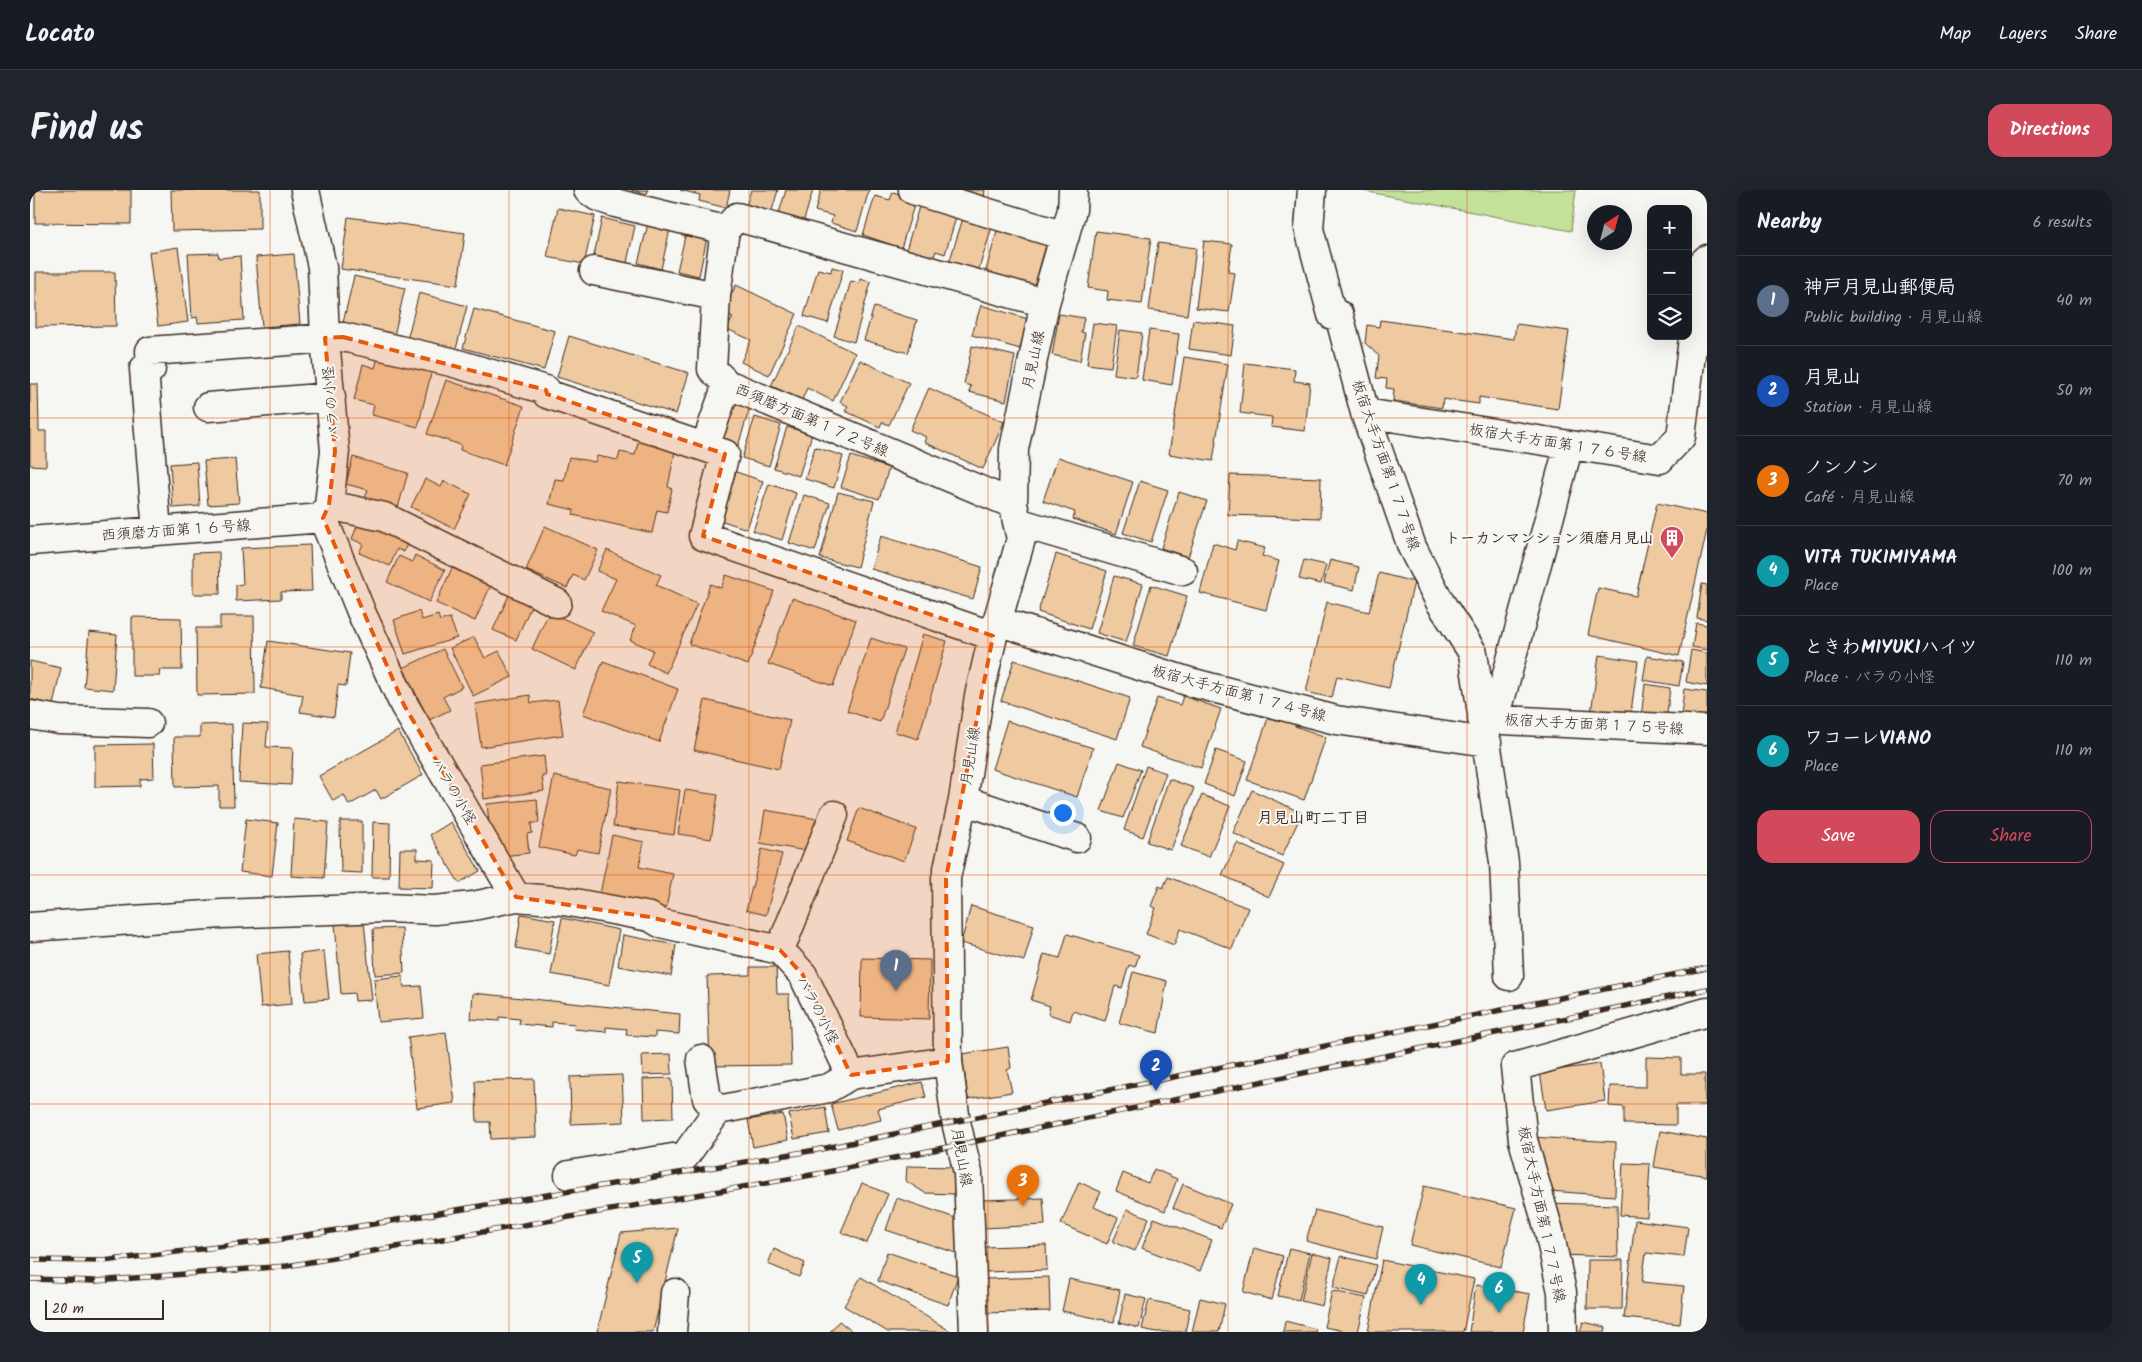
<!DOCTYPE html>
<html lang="en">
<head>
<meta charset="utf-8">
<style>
	:root { --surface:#171b24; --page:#20242c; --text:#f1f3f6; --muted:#9ea1a6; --line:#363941; --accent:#d1495b }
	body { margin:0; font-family:Kalam,"Klee One",sans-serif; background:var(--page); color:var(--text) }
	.controls { position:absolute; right:15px; top:15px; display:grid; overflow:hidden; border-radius:10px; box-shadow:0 5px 20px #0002 }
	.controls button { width:45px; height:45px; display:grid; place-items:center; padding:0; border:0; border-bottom:1px solid var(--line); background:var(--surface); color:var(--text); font:25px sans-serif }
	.compass { position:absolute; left:1557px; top:15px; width:45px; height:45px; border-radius:50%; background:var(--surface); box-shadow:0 5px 20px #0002; rotate:36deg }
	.scale { position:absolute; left:15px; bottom:12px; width:119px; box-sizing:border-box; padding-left:5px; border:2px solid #3b2a1e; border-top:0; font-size:14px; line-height:18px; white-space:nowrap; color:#3b2a1e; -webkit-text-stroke:4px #f6f6f2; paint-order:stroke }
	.you { position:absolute; left:1032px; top:622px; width:18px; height:18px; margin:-12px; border:4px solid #fff; border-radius:50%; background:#1a73e8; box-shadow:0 0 0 8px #1a73e833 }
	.badge { display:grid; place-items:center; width:32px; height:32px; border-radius:50%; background:var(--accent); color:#fff; font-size:16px; font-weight:700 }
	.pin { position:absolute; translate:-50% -41px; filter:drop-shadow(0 1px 2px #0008) }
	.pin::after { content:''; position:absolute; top:26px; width:18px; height:15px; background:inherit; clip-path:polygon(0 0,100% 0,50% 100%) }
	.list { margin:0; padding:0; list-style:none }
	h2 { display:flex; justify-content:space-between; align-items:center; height:65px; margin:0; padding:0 20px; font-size:21px }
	h2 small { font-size:16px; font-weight:400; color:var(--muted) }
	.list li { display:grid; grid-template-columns:32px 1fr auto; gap:15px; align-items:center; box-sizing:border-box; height:90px; padding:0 20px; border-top:1px solid var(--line) }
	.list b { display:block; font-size:19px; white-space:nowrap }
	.list p { margin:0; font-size:16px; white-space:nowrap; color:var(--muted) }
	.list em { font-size:16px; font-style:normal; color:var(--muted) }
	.actions { display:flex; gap:10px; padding:15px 20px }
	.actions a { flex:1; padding:11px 0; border:1px solid var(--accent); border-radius:15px; text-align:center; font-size:18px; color:var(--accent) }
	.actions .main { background:var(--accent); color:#fff }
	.icon { flex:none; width:28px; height:28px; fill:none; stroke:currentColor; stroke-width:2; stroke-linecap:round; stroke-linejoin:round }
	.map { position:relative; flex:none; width:1677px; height:1142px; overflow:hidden; border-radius:15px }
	header { display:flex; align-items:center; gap:30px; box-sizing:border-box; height:70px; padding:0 25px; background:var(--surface); border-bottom:1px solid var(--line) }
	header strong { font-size:24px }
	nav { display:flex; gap:28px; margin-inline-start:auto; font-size:18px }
	.intro { display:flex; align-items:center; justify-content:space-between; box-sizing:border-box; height:120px; padding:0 30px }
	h1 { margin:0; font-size:35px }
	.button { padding:12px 22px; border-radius:15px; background:var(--accent); color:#fff; font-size:18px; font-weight:700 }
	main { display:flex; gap:30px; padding:0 30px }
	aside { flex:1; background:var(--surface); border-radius:15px; box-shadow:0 5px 20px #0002 }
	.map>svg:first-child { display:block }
	.green { fill:#c3e199; stroke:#7f865c }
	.building { fill:#efcaa0; stroke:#3b2a1e }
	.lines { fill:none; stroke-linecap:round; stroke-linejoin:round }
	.minor-casing { stroke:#3b2a1e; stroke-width:31 }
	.minor { stroke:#f6f6f2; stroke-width:28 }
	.rail-casing { stroke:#3b2a1e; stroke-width:5.5 }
	.rail { stroke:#f6f6f2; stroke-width:4; stroke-dasharray:11; stroke-linecap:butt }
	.marked { fill:#e8590c; fill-opacity:0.2; stroke:#e8590c; stroke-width:4; stroke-dasharray:10 6; stroke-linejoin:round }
	.grid { fill:none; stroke:#e8590c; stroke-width:1; stroke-opacity:0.55 }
	.labels { text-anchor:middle; stroke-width:4; stroke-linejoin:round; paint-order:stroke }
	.street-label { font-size:15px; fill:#3b2a1e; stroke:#f6f6f2 }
	.poi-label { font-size:15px; font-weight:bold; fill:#3b2a1e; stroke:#f6f6f2; text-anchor:end }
	.neighbourhood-label { font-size:16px; font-weight:bold; fill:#3b2a1e; stroke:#f6f6f2 }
</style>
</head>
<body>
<header>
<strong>Locato</strong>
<nav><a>Map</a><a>Layers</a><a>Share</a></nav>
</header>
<div class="intro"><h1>Find us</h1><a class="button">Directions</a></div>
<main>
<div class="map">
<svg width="1677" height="1142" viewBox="0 0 1677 1142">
	<rect width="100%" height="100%" fill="#f6f6f2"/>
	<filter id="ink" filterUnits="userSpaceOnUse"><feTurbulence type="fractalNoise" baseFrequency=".02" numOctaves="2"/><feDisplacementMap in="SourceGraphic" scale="10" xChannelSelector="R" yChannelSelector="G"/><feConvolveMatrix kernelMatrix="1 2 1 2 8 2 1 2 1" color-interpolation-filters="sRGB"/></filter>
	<g filter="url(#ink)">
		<path class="green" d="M1328,0H1546L1541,41Z"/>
		<path class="building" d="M5,0H101V34L5,33Z
			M141,0H230V39L142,41Z
			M601,0H618L617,4Z
			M650,0H700L696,18L669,11L670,5Z
			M721,0H748L741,24L716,16Z
			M756,0H783L773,33L748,26Z
			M791,0H839L827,41L801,33L803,26L785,21Z
			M915,0H955L954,8Z
			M863,2L886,9L871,58L833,45L845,6L860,10Z
			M891,10L928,21L915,64L906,61L903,69L876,60Z
			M528,18L565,26L554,74L517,67Z
			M934,25L963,34L948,82L919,73Z
			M318,27L435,43L428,95L311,79Z
			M572,28L605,36L596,77L563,70Z
			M618,34L640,39L631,79L608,73Z
			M969,34L1018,48L1004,98L955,84Z
			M1066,41L1121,48L1112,114L1077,110L1078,101L1058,98Z
			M656,42L677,47L669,86L647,81Z
			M1174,51L1202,54L1198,82L1205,83L1199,122L1166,118Z
			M1128,53L1166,58L1157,125L1119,120Z
			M148,57L158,132L128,136L119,62Z
			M188,63L189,68L210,66L214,130L168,133L167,127L162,128L158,64Z
			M264,64L270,134L232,137L226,67Z
			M802,77L813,80L798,133L774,126L788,79L801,82Z
			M6,82H85L86,136L6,137Z
			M324,86L375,98L363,150L312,137Z
			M830,89L841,92L824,152L804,146L821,91L829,93Z
			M706,95L767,124L739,185L711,172L721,150L697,139L703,127L693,122Z
			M389,103L437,116L425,163L377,150Z
			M951,115L998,129L990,159L942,145Z
			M844,117L887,130L878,163L834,150Z
			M444,119L525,141L514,180L433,158Z
			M1029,124L1054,128L1051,142L1055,143L1050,171L1022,165Z
			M1163,130L1205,136L1201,165L1159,159Z
			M1350,130L1484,149L1486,134L1539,141L1528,219L1449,207V214L1413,209L1412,218L1363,211L1364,199L1356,198L1357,189L1346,188L1349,166L1335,153L1337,135L1349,137Z
			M1063,133L1087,136L1081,177L1057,174Z
			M769,136L825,163L803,211L777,198L772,210L741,196Z
			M1090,140L1112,143L1106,187L1084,184Z
			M1119,140L1149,144L1142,195L1112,190Z
			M539,146L659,183L646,224L527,187Z
			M942,156L985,166L976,211L939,202L941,196L934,194Z
			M348,167L402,180L388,237L342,225L344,215L324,210L333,174L345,178Z
			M1154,167L1198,174L1183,271L1139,264Z
			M830,170L879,193L859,235L852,232L850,237L815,221L818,216L810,212Z
			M1215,173L1265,179L1264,191L1280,193L1275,241L1241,237L1242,227L1210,223Z
			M416,190L494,216L474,275L430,260L431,255L397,244Z
			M0,194H8L9,241H16V276L0,275Z
			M899,198L974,232L953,279L894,252L896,247L880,240Z
			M700,211L720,217L708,256L687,249Z
			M725,227L751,235L739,276L712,268Z
			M757,237L782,244L769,286L744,278Z
			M608,252L645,261L638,297L642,299L637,322L627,320L622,343L543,325L544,320L519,314L525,289L534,290L539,267L565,272L567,266L588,270L590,262L605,265Z
			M785,257L813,266L804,298L775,289Z
			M821,266L859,278L849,309L811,297Z
			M323,267L378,283L367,321L334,311L338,300L316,294Z
			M1028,267L1103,292L1086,344L1043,329L1045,322L1013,311Z
			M205,269L209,313L178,315L174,271Z
			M167,272L170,316L143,318L140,274Z
			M706,282L733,291L717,339L690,330Z
			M1200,285L1291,288L1290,328L1198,325Z
			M395,289L411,297L414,291L441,304L424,339L381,317Z
			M1110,291L1138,300L1121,352L1093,343Z
			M739,294L766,303L752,350L723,341Z
			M808,302L844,311L827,377L790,368Z
			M1149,302L1177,311L1158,367L1131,358Z
			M774,305L800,313L785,361L759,353Z
			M1627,313L1677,324V340L1649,466L1558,445L1568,398L1606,406Z
			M329,331L378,351L374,362L367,359L360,376L329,363L333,354L322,349Z
			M515,336L568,360L554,390L543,385L537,398L496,380Z
			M851,346L952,377L943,409L841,379Z
			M1207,351L1235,358L1232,366L1249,371L1236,420L1170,403L1183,353L1205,360Z
			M280,355L282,401L251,402V409L206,411V395L213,394L211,358Z
			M577,360L631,385L626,395L667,414L636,483L617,474L623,460L600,450L606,436L571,421L586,389L567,381Z
			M189,362L190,404H163V363Z
			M1026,364L1077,381L1059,439L1008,422Z
			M385,365L415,380L399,412L357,392L369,366L382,372Z
			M1274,370L1296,375L1291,394L1269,389Z
			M1300,370L1329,377L1324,400L1294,393Z
			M422,378L461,395L445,431L406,413Z
			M1349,383L1384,392L1359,498L1307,486L1302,508L1276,502L1297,412L1339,422Z
			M696,385L744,401L718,475L659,454L680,394L691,398Z
			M1084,386L1113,394L1096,452L1067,443Z
			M1672,394L1677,395V430L1667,428Z
			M1121,395L1157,406L1139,466L1103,456Z
			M480,403L502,414L486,450L463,440Z
			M762,408L826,430L803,496L738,474Z
			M389,421L392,430L408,425L410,431L420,428L427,448L375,464L364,430Z
			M519,422L563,442L546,480L502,459Z
			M190,426H224L225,504L167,505L166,438H190Z
			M102,427L151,428L152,480H129L130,486H102Z
			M1666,433L1677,435V460L1662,457Z
			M59,442L87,445L83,500L54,497Z
			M893,444L917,451L888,549L865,542Z
			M444,447L455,468L469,461L482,487L443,506L420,458Z
			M841,448L874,459L850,532L817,521Z
			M238,451L320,463L316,496L308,495L304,527L270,522L273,505L231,498Z
			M413,459L432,497L413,507L420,520L399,530L373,478Z
			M1661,460L1677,463V496L1656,492Z
			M1569,465L1608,471L1600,529L1561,523Z
			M1617,466L1653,472L1649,496L1613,490Z
			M984,470L1100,508L1087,549L971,511Z
			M0,471L31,478L23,515L0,509Z
			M573,471L648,499L629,552L553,524Z
			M1615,494L1640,498L1636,532L1611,528Z
			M1654,499L1677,502V531L1651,527Z
			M500,505L501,513L528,510L533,545L451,557L445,514Z
			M1153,506L1191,519L1171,578L1110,557L1127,508L1150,515Z
			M675,510L760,530L749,579L664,560Z
			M1240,522L1267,531L1265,536L1296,547L1274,610L1217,590Z
			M977,531L1063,558L1047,607L962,579Z
			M212,533L238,534L236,557L263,558L261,595L209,592Z
			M202,534L204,616H189V596L145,597L144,547H170V535Z
			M368,541L393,585L351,609L346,600L319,615L314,605L303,611L289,586Z
			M123,554L124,588L110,589V596L65,597V555Z
			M1186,560L1217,571L1205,606L1174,594Z
			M514,566L516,586H512L514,601L454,609L450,574Z
			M1089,572L1111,580L1093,628L1071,621Z
			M1116,576L1136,583L1113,647L1094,640Z
			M524,586L581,598L568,663L547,659L545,665L509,657Z
			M1139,589L1164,598L1141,660L1117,652Z
			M589,591L650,600L644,645L583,636Z
			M655,600L688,605L681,649L648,644Z
			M1222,600L1272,623L1252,666L1203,643Z
			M1172,605L1200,616L1179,667L1151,656Z
			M507,609L509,633H501L502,643L497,644L499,663L472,666L470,650L461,651L457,614Z
			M829,618L886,639L874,671L817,651Z
			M735,620L788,629L782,662L730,653Z
			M216,629L248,633L242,686L210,682Z
			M264,629L298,632L294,688L261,686Z
			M310,631H332V683L311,682Z
			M343,632L360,633L359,687H342Z
			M421,632L450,681L429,693L400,645Z
			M582,645L614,652L609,677L643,684L636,718L570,704Z
			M1207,653L1254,675L1239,707L1192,685Z
			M370,659H387V669L404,670L403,698L369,697Z
			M732,659L752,664L736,725L716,720Z
			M1138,687L1218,718L1202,759L1150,739L1144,755L1116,744L1126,718L1121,716L1129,696L1133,698Z
			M941,716L1004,735L994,771L931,753Z
			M491,724L525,730L519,764L486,758Z
			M532,728L589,740L579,795L521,784Z
			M334,732L342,810L325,811L324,803L311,804L305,734Z
			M372,738L374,783L345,785L343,739Z
			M1037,744L1109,765L1105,777L1099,775L1092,798L1085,796L1075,831L1043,821L1040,831L1018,824L1020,816L1001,810L1014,764L1030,768Z
			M593,745L646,755L641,786L588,776Z
			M258,761L262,814L231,817L226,764Z
			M294,761L299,809L275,811L270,764Z
			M832,768L900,770L899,829L831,827Z
			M720,777H746L747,804H759L761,875L680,876L677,786L720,785Z
			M1103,782L1137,791L1128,843L1089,833Z
			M372,786L374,797L391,796L394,828L348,832L344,789Z
			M443,803L650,824L649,844L625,842V847L596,845L597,839L576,837V842L544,839L545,834L522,832V837L489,834L490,829L469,827V831L441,829Z
			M416,842L425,913L387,918L378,847Z
			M978,857L981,878L977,880L982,902L938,909L932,864Z
			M641,864L642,884L613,885L612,865Z
			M1616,867L1651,868V884H1675V915H1646V935L1594,934V917L1579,916L1580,896L1616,897Z
			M1570,874L1575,911L1516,920L1510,882Z
			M592,885L594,932L541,934L540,887Z
			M642,888L643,928L614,929L613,889Z
			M504,889L506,947L461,949L460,932H447L445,891Z
			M892,892L896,907L848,919L851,930L808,940L801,914Z
			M795,917L799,943L764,949L759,924Z
			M753,924L758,950L723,957L718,930Z
			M1630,941L1677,949V986L1624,977Z
			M1500,947L1586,952L1585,1006L1520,1001Z
			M1593,973L1620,974L1617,1027L1590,1025Z
			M877,976L925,977L924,1004L895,1003L876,991Z
			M1124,979L1147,989L1135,1021L1086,1001L1093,983L1118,993Z
			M1049,992L1071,1002L1064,1017L1088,1028L1077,1054L1031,1034Z
			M832,993L858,1004L837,1053L811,1042Z
			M1153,994L1201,1014L1191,1038L1143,1018Z
			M1394,996L1486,1018L1471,1077L1380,1055Z
			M867,1008L937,1032L926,1063L856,1040Z
			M1013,1008L1015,1035L953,1038V1010Z
			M1518,1013L1587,1015L1588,1067L1529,1065Z
			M1097,1019L1119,1028L1105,1061L1083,1052Z
			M1285,1020L1353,1037L1346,1069L1276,1051Z
			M1124,1028L1182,1050L1170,1081L1112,1058Z
			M1605,1030L1658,1037L1654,1067L1616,1063L1612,1092L1654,1096L1650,1134L1594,1128Z
			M648,1038L623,1142H567L591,1043Z
			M1016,1055L1017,1080L955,1082L954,1057Z
			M1224,1058L1253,1066L1242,1110L1213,1102Z
			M1259,1058L1280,1063L1269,1110L1248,1106Z
			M744,1059L775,1073L769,1087L738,1074Z
			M857,1062L928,1086L918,1115L848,1091Z
			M1282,1063L1302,1068L1292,1116L1271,1111Z
			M1311,1066L1346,1075L1338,1106L1303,1098Z
			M1352,1070L1444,1089L1433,1142H1338Z
			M1558,1070H1593L1592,1119H1557Z
			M831,1087L922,1142H858L814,1116Z
			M1019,1087L1020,1121L955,1123V1089Z
			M1039,1089L1090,1100L1084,1132L1032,1121Z
			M1446,1095L1500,1104L1493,1142H1439Z
			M1302,1101L1336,1108L1328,1142H1319L1294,1137Z
			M1095,1104L1116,1109L1109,1138L1089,1133Z
			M1170,1108L1195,1114L1189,1142H1162Z
			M1119,1110L1160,1119L1155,1142H1127L1112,1139Z
			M809,1131L823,1142H800Z
			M1255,1131L1286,1139L1285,1142H1253Z
			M1553,1132L1576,1137L1575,1142H1550Z"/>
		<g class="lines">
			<defs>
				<path id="minor" d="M275,0L292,77L295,148L305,261L299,315L293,328L332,424L374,515L486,707
					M558,0L568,7L585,13L695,40
					M883,0L1035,46
					M1282,0L1279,39L1302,125H1309L1335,223L1382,357L1410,412L1443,463L1474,672L1479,786
					M695,40L686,106L682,179L697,194L983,314
					M695,40L707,27L1015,113
					M564,81L686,106
					M178,217L301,207
					M1335,223L1630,269L1651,247L1672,74L1677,69
					M675,257L697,194
					M299,315L354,327L527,413
					M987,332L1153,381
					M127,341L114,179H121L120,161L313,147L421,172L516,200L517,204L695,264L673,346L963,446
					M0,351L293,328
					M967,431L1160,492L1306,530L1457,552
					M0,525L29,530L118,533
					M1452,529L1677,540
					M1465,529L1539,255
					M933,610L1047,648
					M0,737L192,724L356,718L405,720L443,716L486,707L534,711L620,727L630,733L750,760L773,785L821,885L918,871
					M750,760L804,625
					M671,869L677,909L688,920
					M539,985L655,966L688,920L799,898L821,885
					M642,1142L645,1103
					M944,1142L938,983L926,932L918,871L916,688L933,610L949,506L963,446L991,349L983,314L984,259L1015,113L1042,20L1043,0
					M1533,1142L1532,1102L1519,1041L1493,950L1485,877L1677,822"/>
			</defs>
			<use href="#minor" class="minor-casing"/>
			<use href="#minor" class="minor"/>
			<defs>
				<path id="rail" d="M0,1070L73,1071L253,1049L786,960L1677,778
					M0,1089L66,1091L257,1076L793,983L1677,799"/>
			</defs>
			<use href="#rail" class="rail-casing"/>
			<use href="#rail" class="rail"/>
		</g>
	</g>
	<path class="marked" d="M313,147L516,200L517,204L695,264L673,346L963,446L916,688L918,871L821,885L773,785L750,760L620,727L486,707L374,515L293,328L299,315L305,261L295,148Z"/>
	<path class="grid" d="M240,0V1142M479,0V1142M719,0V1142M958,0V1142M1198,0V1142M1437,0V1142M0,228H1677M0,457H1677M0,685H1677M0,914H1677"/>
	<defs>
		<symbol id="building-pin" viewBox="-11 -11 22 30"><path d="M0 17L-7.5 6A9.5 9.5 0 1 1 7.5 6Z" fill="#d1495b" stroke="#f6f6f2"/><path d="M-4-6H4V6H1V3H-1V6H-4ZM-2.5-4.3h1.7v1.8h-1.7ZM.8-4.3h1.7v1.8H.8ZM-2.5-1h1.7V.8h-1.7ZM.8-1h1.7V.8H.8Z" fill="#fff"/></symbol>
	</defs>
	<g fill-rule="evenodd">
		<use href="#building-pin" x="1628" y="334" width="28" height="38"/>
	</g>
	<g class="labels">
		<g class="street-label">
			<text transform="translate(1003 170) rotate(-78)" y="5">月見山線</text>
			<text transform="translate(301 213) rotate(-95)" y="5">バラの小怪</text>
			<text transform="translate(782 230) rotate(23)" y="5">西須磨方面第１７２号線</text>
			<text transform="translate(1528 253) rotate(9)" y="5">板宿大手方面第１７６号線</text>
			<text transform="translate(1356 275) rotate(71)" y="5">板宿大手方面第１７７号線</text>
			<text transform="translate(146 340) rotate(-4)" y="5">西須磨方面第１６号線</text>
			<text transform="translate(1209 503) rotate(15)" y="5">板宿大手方面第１７４号線</text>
			<text transform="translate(1564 534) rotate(3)" y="5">板宿大手方面第１７５号線</text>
			<text transform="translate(940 566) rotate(-81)" y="5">月見山線</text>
			<text transform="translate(424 601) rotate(60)" y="5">バラの小怪</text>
			<text transform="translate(788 820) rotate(63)" y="5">バラの小怪</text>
			<text transform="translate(932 967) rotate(80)" y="5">月見山線</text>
			<text transform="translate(1512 1024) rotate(78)" y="5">板宿大手方面第１７７号線</text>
		</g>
		<g class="poi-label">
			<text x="1624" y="353">トーカンマンション須磨月見山</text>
		</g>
		<g class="neighbourhood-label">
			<text x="1283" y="633">月見山町二丁目</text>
		</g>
	</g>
</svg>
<div class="controls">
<button>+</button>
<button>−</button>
<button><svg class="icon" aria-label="layers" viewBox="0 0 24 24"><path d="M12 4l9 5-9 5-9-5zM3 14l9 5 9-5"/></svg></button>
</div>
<svg class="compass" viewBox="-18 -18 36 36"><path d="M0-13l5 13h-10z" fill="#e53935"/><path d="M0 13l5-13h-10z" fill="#9ea1a6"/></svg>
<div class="scale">20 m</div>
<div class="you"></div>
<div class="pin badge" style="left:866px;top:801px;background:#5c6f8a">1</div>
<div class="pin badge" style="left:1126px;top:901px;background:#1a4fb4">2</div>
<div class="pin badge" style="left:993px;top:1016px;background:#e8710a">3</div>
<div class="pin badge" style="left:1391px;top:1115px;background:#0f9aa8">4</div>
<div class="pin badge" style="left:607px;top:1093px;background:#0f9aa8">5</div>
<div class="pin badge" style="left:1469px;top:1123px;background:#0f9aa8">6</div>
</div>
<aside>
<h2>Nearby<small>6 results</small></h2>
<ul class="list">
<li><span class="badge" style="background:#5c6f8a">1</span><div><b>神戸月見山郵便局</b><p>Public building · 月見山線</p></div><em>40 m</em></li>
<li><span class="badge" style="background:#1a4fb4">2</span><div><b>月見山</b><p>Station · 月見山線</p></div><em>50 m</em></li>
<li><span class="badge" style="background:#e8710a">3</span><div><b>ノンノン</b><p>Café · 月見山線</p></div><em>70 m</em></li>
<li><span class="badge" style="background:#0f9aa8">4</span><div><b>VITA TUKIMIYAMA</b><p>Place</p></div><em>100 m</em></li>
<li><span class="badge" style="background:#0f9aa8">5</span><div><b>ときわMIYUKIハイツ</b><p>Place · バラの小怪</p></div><em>110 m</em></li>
<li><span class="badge" style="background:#0f9aa8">6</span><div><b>ワコーレVIANO</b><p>Place</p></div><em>110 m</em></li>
</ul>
<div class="actions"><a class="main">Save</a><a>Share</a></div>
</aside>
</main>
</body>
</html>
